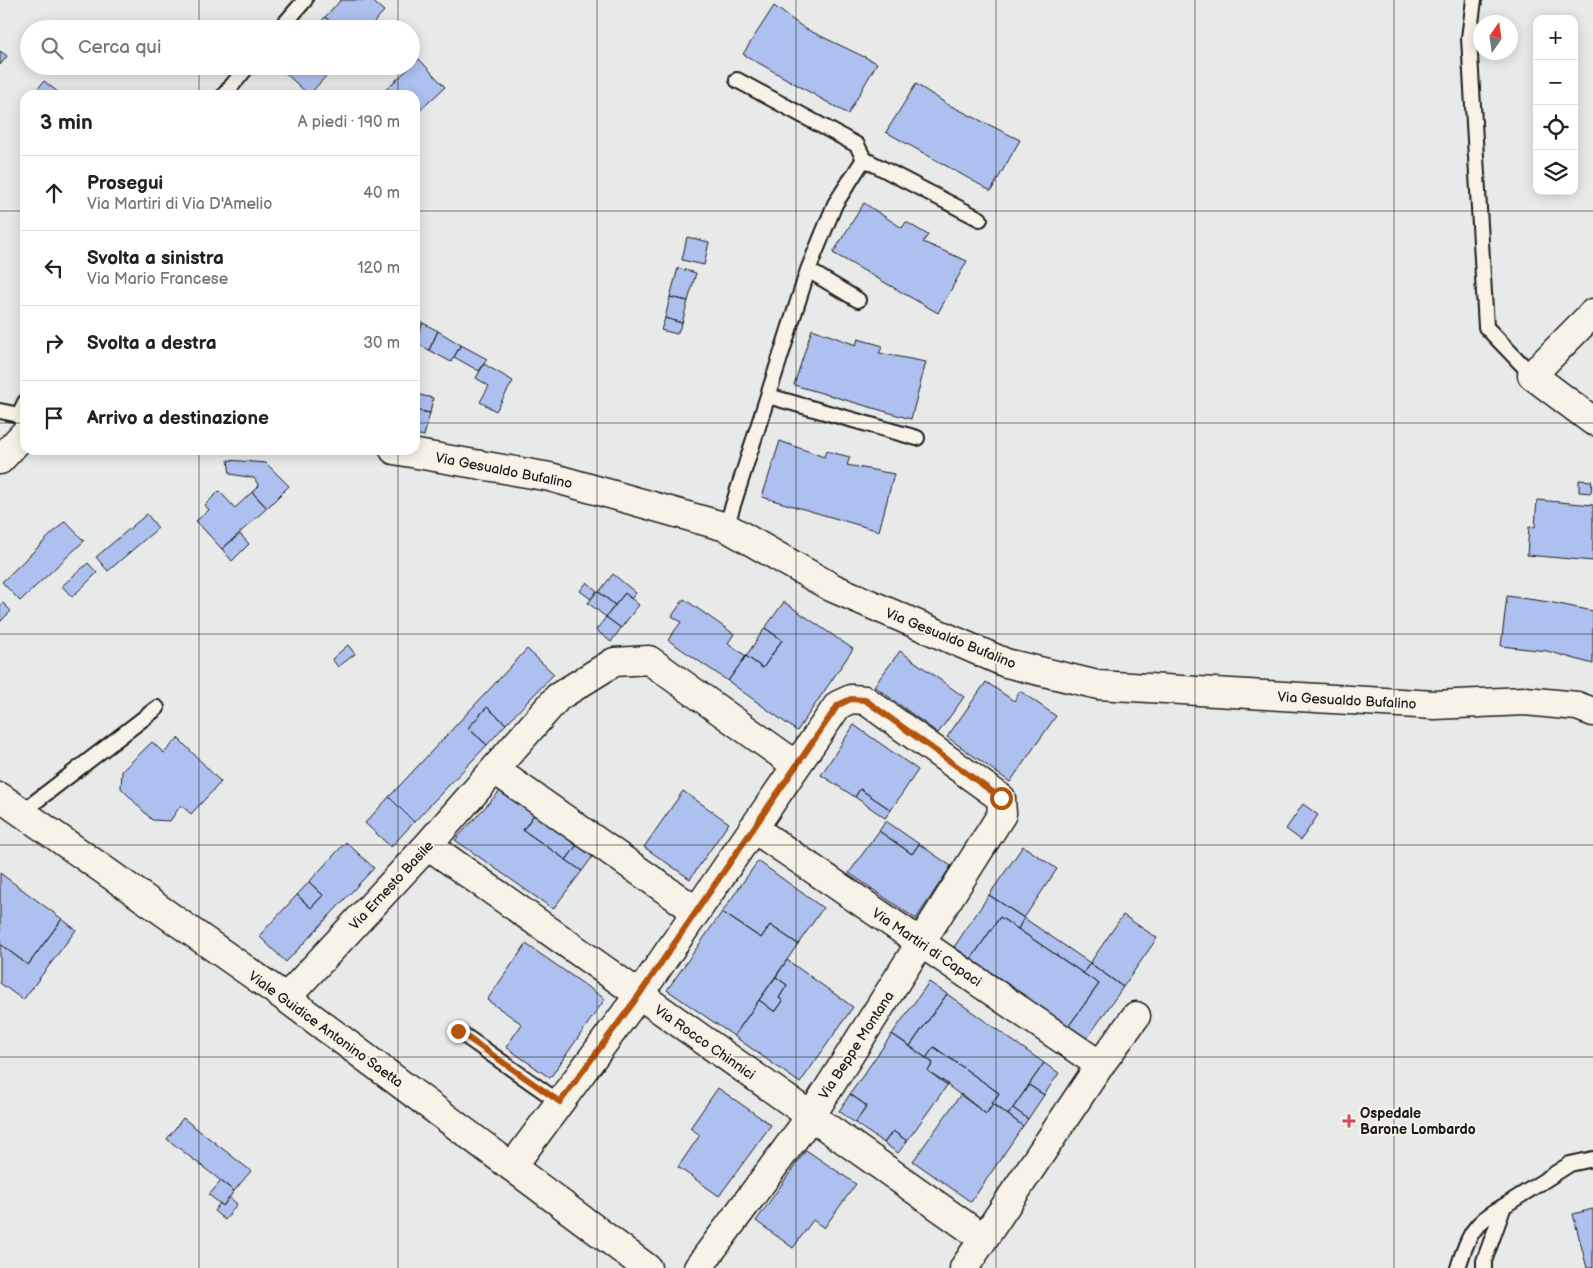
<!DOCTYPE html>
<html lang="it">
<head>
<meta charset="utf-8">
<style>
	:root { --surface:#fff; --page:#f2f2f2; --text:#222; --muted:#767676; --line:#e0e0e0 }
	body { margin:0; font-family:"Balsamiq Sans",sans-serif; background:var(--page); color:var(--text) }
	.controls { position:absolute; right:15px; top:15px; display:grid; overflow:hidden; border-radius:10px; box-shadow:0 2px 12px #0003 }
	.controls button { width:45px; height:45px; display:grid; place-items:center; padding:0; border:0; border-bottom:1px solid var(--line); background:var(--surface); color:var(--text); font:25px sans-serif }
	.compass { position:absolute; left:1473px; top:15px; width:45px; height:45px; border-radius:50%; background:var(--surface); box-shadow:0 2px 12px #0003; rotate:13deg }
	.stop { position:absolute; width:15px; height:15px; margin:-11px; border:4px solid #b45309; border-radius:50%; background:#fff }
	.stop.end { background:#b45309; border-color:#fff; box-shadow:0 1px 5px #0008 }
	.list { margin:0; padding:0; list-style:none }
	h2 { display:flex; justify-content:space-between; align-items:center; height:65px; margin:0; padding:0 20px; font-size:21px }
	h2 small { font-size:16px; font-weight:400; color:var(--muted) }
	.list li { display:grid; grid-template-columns:32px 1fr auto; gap:15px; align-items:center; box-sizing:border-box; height:75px; padding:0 20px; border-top:1px solid var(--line) }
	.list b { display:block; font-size:19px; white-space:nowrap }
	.list p { margin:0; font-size:16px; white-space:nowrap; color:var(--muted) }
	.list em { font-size:16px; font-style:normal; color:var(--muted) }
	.icon { flex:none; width:28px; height:28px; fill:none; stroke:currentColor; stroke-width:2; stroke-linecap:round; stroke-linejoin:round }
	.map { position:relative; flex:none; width:1593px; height:1268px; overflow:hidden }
	.search { position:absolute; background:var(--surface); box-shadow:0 2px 12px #0003; left:20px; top:20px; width:400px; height:55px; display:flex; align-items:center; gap:12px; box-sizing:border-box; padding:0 18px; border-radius:28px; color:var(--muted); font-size:19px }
	.panel { position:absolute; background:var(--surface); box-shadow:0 2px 12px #0003; left:20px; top:90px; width:400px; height:365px; border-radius:15px }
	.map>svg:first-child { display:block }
	.building { fill:#adc0ef; stroke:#1c1c1c }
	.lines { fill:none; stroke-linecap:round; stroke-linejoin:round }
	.service-casing { stroke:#1c1c1c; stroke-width:18 }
	.minor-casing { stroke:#1c1c1c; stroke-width:31 }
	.secondary-casing { stroke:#1c1c1c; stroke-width:31 }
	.service { stroke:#f7f3e8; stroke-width:14 }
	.minor { stroke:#f7f3e8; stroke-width:28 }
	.secondary { stroke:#f7f3e8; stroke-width:28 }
	.route { stroke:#b45309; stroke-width:6 }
	.grid { fill:none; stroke:#1c1c1c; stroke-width:1; stroke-opacity:0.55 }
	.poi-dot { fill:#d1495b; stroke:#f7f3e8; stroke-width:2 }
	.labels { text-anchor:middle; stroke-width:4; stroke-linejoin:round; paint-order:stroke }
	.street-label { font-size:14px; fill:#1c1c1c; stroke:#f7f3e8 }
	.poi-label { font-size:14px; font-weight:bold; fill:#1c1c1c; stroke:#f7f3e8; text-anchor:start }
</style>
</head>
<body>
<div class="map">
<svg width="1593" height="1268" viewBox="0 0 1593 1268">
	<rect width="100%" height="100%" fill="#e8e9e9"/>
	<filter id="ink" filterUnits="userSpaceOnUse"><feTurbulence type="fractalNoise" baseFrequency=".02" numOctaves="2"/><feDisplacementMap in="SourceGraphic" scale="10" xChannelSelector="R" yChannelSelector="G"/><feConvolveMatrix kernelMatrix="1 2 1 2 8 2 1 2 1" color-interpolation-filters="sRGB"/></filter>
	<g filter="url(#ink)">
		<path class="building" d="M341,0H371L384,11L368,29H338L325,17Z
			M774,6L804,28L877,63L848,114L743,54Z
			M325,17L338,29H315Z
			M0,51L7,56L0,65Z
			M419,59L445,87L415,115V95H398L394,91L391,95H380Z
			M282,66H335L309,95L280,68Z
			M44,81L59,93L57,95H43L37,90Z
			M916,84L947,104L1020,140L991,191L886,132Z
			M864,203L902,228L906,222L928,235L923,242L967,261L938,313L833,253Z
			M687,237L709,242L704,265L682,260Z
			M678,268L696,273L688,301L670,297Z
			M670,297L688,301L682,323L665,318Z
			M415,318L423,323L415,340Z
			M665,318L682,323L677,334L661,330Z
			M423,323L438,331L429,350L415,342Z
			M812,329L856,345L858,339L883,346L879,353L926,362L911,419L794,385Z
			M438,331L461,345L451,362L429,350Z
			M461,345L487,359L479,371L454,357Z
			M484,364L513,381L496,411L480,402L489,386L476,378Z
			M415,394L433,398L430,413L415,410Z
			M415,410L430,413L424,436L415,434Z
			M780,441L824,457L826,451L850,457L847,465L894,474L879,531L762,497Z
			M228,460L266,463L289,486L267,508L252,492L259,486L254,478L230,474Z
			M1579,480L1592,481L1591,493L1579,492Z
			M219,491L235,508L252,492L267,508L222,549L196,521L209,510L205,505Z
			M1537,500L1593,505V561L1527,555L1529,527H1535Z
			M147,514L158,528L108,571L96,557Z
			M65,521L84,541L20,601L2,582Z
			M240,534L249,544L232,561L222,549Z
			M88,563L97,573L72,597L62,586Z
			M613,574L636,593L631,599L625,593L615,605L599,592Z
			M587,582L597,591L591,599L580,591Z
			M597,591L615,605L606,617L588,603Z
			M625,593L639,605L621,628L606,617Z
			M1507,596L1549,602L1593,611V664L1547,651L1501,646Z
			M684,599L734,634L728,643L746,656L728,681L668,640L681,622L672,616Z
			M784,602L853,649L797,731L728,681L746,656L763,668L782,640L765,628Z
			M3,603L11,611L0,622V606Z
			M606,617L621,628L611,642L596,630Z
			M765,628L782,640L763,668L746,656Z
			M348,645L355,654L338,667L332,659Z
			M527,649L554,674L506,724L487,707L468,728L487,745L414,822L389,797Z
			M900,651L964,697L938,733L874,686Z
			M986,682L1014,701L1020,691L1056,716L1010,782L947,737Z
			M487,707L506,724L487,745L468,728Z
			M854,725L918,770L891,810L860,789L855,797L821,775Z
			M178,738L221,782L191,814L181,805L170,821L152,820L121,788L122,771L152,742L164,753Z
			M860,789L891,810L885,818L855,797Z
			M500,791L534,815L523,830L582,871L553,909L455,840Z
			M683,791L729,823L690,879L644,847Z
			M389,797L414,822L391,847L365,823Z
			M1303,804L1318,815L1301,840L1286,829Z
			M534,815L577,845L566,860L523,830Z
			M886,821L919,844L912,854L879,831Z
			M879,831L912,854L919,844L951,866L916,919L849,873Z
			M346,842L374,868L286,962L259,936L297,895L311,908L323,895L309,882Z
			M577,845L593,856L582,871L566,860Z
			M1023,846L1057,869L1024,918L989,895Z
			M758,861L823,908L798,944L770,925L761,938L722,912Z
			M0,873L62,919L28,965L0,944Z
			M309,882L323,895L311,908L297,895Z
			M989,895L1024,918L1018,929L1000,917L971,959L954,947Z
			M722,912L761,938L770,925L798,944L734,1036L667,990Z
			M1123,915L1157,938L1123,987L1090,963Z
			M1000,917L1099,984L1068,1027L971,959Z
			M1024,918L1090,963L1083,973L1018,929Z
			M62,919L76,930L23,1000L0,983V944L28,965Z
			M526,944L605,999L550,1078L506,1047L522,1024L487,1000Z
			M787,960L853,1007L800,1083L734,1036L759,1000L775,1012L783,1001L779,998L787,985L776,977Z
			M1090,963L1123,987L1086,1040L1068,1027L1099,984L1083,973Z
			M776,977L787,985L779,998L783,1001L775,1012L759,1000Z
			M929,982L947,994L910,1046L892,1034Z
			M947,994L1044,1063L1008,1115L992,1103L999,1093L934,1047L926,1058L910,1046Z
			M892,1034L933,1063L928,1071L948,1084L907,1141L893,1131L884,1143L855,1123L867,1106L850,1094Z
			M934,1047L999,1093L986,1114L928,1071L933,1063L926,1058Z
			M1044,1063L1059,1073L1044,1095L1029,1085Z
			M1029,1085L1044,1095L1028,1119L1013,1108Z
			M718,1088L771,1125L719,1196L678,1167L700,1135L690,1128Z
			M850,1094L867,1106L855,1123L839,1111Z
			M961,1094L986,1114L994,1104L1023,1126L971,1202L913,1161Z
			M1013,1108L1028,1119L1023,1126L1008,1115Z
			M183,1118L251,1171L234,1191L167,1139Z
			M893,1131L907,1141L898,1153L884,1143Z
			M806,1150L856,1184L824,1228L813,1220L793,1248L756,1221Z
			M221,1181L234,1191L223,1206L209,1195Z
			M229,1197L237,1204L225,1220L214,1211L220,1203L223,1206Z
			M1593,1209V1268H1587L1573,1214Z"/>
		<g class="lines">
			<defs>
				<path id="service" d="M1474,0L1469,38L1486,327L1532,375
					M280,29L305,0
					M737,80L857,145L864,159L980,219
					M224,95L248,66
					M808,270L858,300
					M768,396L917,438
					M25,402L19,415L25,427
					M0,411L19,415
					M726,527L808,270L835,204L864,159
					M22,812L157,708
					M458,1031L559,1102
					M1458,1268C1468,1235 1474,1222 1504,1206
					M1484,1268V1261L1504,1206L1570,1164L1593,1159"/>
				<path id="minor" d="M1593,313L1532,375L1593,421
					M394,450L550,477L726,527L833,588L1006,663L1098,685L1434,705L1525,701L1577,706L1593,712
					M0,460L25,433
					M495,770L696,911
					M753,828L1100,1065
					M428,845L983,1238
					M286,998L428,845L558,697L614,662L649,660L796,765
					M512,1167L639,995L838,705L851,699L865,700L1001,798L1002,814L811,1116L698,1268
					M964,1268L1100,1065L1136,1016"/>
				<path id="secondary" d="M0,797L286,998L647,1268"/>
			</defs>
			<use href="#service" class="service-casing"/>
			<use href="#minor" class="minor-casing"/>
			<use href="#secondary" class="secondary-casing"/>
			<use href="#service" class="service"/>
			<use href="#minor" class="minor"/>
			<use href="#secondary" class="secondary"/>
		</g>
	</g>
	<g class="lines" filter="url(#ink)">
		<path class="route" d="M458,1031L560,1102L639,995L838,705L851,699L865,700L1001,798"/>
	</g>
	<path class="grid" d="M199,0V29M398,0V29M597,0V1268M796,0V1268M996,0V1268M1195,0V1268M1394,0V1268M199,66V95M398,66V95M0,211H25M415,211H1593M0,423H25M415,423H1593M199,450V1268M398,450V1268M0,634H1593M0,845H1593M0,1057H1593"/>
	<path class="poi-dot" d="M1346.5 1113.5h5v5h5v5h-5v5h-5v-5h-5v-5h5z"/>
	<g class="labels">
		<g class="street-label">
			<text transform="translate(504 470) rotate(11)" y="5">Via Gesualdo Bufalino</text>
			<text transform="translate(951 638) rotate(22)" y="5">Via Gesualdo Bufalino</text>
			<text transform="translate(1347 700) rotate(3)" y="5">Via Gesualdo Bufalino</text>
			<text transform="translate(391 885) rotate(-47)" y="5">Via Ernesto Basile</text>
			<text transform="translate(927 947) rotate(34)" y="5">Via Martiri di Capaci</text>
			<text transform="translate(326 1029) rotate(36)" y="5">Viale Guidice Antonino Saetta</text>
			<text transform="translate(705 1042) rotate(35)" y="5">Via Rocco Chinnici</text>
			<text transform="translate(856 1045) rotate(-57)" y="5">Via Beppe Montana</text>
		</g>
		<g class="poi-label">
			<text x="1360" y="1118">Ospedale<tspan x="1360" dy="16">Barone Lombardo</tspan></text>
		</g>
	</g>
</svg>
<div class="controls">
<button>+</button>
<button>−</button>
<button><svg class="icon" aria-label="locate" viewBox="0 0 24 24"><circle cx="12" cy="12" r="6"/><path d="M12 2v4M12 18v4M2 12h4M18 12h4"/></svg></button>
<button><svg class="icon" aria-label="layers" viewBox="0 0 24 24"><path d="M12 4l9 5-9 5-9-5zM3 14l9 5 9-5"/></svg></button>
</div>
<svg class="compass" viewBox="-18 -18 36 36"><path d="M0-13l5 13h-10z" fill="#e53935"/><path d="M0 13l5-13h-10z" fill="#767676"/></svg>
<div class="stop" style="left:1001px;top:798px"></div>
<div class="stop end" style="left:458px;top:1031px"></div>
<div class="search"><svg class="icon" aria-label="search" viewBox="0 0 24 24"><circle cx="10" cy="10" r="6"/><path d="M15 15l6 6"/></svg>Cerca qui</div>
<section class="panel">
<h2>3 min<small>A piedi · 190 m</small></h2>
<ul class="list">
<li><svg class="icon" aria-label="ahead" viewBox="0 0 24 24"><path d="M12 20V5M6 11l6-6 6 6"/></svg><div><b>Prosegui</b><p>Via Martiri di Via D'Amelio</p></div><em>40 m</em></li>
<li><svg class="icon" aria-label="left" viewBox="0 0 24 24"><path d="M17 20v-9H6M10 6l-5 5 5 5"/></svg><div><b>Svolta a sinistra</b><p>Via Mario Francese</p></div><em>120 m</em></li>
<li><svg class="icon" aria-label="right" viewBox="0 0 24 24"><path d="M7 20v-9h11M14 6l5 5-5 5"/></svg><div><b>Svolta a destra</b></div><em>30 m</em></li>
<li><svg class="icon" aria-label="arrive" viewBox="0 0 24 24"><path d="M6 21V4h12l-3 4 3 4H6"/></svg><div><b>Arrivo a destinazione</b></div></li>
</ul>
</section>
</div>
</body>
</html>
